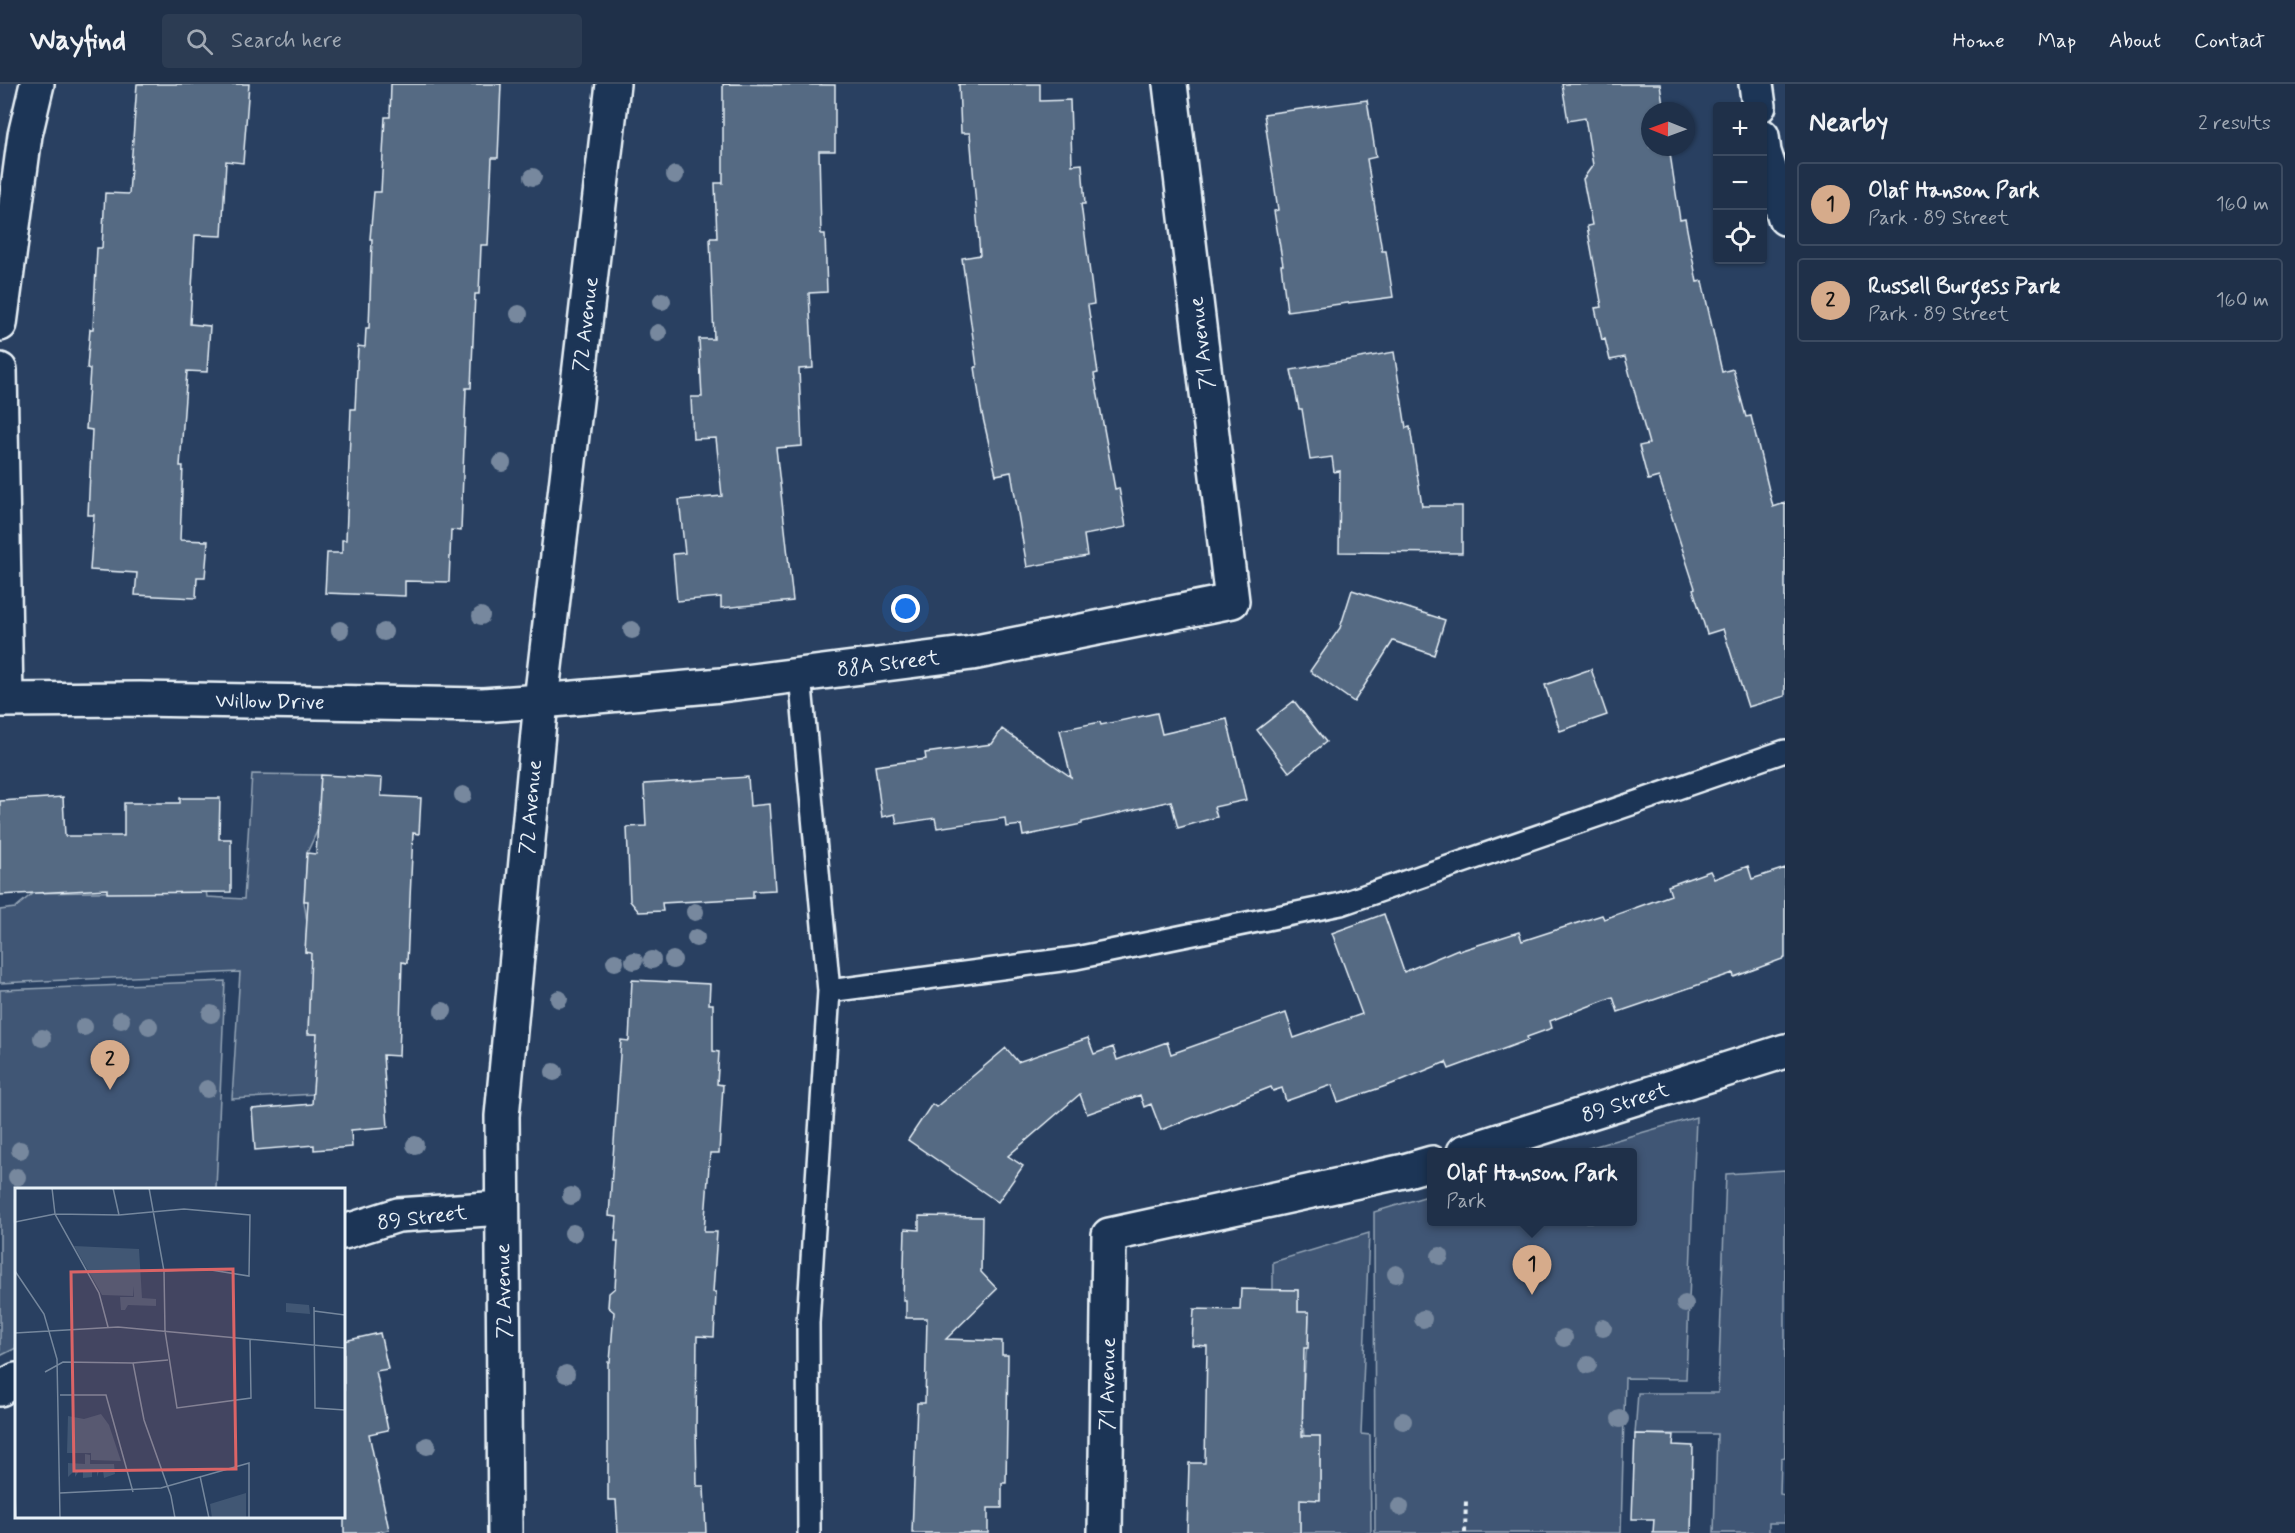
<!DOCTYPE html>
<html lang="en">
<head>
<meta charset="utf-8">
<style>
	:root { --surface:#1f3049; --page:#2c3c53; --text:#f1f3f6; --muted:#a1a9b4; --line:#3c4b61; --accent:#d6ab8b }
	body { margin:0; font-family:Mynerve,sans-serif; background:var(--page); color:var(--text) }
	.controls { position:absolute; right:18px; top:18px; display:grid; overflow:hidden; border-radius:6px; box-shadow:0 2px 4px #0004 }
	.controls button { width:54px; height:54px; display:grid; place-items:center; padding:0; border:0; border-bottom:2px solid var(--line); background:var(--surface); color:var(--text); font:30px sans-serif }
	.compass { position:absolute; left:1641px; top:18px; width:54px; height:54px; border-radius:50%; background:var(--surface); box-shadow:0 2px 4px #0004; rotate:271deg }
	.you { position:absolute; left:906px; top:525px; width:21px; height:21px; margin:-15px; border:4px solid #fff; border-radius:50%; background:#1a73e8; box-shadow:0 0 0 9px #1a73e833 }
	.badge { display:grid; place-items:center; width:39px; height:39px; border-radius:50%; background:var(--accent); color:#111; font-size:20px; font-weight:700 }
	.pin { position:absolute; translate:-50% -50px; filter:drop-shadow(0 2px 3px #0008) }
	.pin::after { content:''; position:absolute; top:32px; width:21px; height:18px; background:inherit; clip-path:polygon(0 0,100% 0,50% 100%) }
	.popup { position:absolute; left:1427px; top:1064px; width:210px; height:78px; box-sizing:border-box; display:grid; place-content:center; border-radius:6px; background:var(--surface); filter:drop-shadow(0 2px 4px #0005); font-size:20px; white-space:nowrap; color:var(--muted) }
	.popup b { font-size:22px; color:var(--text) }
	.popup::after { content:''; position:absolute; left:50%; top:100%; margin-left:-12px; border:12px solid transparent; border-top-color:var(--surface) }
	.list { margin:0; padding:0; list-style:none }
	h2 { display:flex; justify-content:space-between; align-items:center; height:78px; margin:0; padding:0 24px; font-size:26px }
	h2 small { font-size:20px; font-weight:400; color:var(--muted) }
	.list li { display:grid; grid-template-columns:39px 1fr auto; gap:18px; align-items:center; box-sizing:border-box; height:84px; margin:0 12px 12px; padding:0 12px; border:2px solid var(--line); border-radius:6px }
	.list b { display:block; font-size:22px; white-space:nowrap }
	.list p { margin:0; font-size:20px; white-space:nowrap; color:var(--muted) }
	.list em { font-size:20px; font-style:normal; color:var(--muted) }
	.icon { flex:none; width:33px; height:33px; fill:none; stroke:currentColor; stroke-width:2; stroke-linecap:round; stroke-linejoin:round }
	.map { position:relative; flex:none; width:1785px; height:1449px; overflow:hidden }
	header { display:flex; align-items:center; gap:36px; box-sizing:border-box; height:84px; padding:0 30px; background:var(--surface); border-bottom:2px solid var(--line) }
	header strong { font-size:28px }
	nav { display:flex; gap:33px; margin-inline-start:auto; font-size:21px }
	.search { width:420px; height:54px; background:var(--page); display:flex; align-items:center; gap:15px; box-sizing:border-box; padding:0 21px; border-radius:6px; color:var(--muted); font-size:22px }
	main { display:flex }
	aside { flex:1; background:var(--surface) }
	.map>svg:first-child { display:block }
	.green { fill:#415774; stroke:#94a4b6; stroke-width:1.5 }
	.building { fill:#556a83; stroke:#e8f1f8; stroke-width:1.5 }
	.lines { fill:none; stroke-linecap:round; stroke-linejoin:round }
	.service-casing { stroke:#e8f1f8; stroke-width:26 }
	.minor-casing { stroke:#e8f1f8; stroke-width:38 }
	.tertiary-casing { stroke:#e8f1f8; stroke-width:38 }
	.path { stroke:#e8f1f8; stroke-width:4; stroke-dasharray:4.5 4.5; stroke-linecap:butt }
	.service { stroke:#1d3557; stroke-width:21 }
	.minor { stroke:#1d3557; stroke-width:33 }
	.tertiary { stroke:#1d3557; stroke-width:33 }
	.tree { fill:#77889e }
	.labels { text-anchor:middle; stroke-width:6; stroke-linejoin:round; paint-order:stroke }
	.street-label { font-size:21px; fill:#e8f1f8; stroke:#1d3557 }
	.inset-road { fill:none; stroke:#75879d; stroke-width:1.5 }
	.view { fill:#db6466; fill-opacity:0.15; stroke:#db6466; stroke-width:3 }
	.inset-edge { fill:none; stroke:#e8f1f8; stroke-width:3 }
</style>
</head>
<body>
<header>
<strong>Wayfind</strong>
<div class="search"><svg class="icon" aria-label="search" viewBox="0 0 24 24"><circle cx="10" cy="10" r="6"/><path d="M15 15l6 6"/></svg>Search here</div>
<nav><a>Home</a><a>Map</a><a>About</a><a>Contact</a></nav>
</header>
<main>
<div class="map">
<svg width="1785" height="1449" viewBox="0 0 1785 1449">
	<rect width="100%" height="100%" fill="#294061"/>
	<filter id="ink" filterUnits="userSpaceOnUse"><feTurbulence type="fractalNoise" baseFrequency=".0167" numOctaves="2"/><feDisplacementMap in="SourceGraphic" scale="12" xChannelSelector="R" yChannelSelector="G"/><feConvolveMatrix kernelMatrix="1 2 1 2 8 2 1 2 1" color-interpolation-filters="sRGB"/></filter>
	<g filter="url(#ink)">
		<path class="green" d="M252,690L321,691L318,745L307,769L304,817L307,838L305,868L312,869L308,949L317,950L316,965L348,1008L232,1015L240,888L0,899V826L15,824L33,809L206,806L207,813L244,815Z
			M225,897L216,1105L16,1106V1264L0,1272V906Z
			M1696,1033L1686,1295L1625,1294L1621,1449H1375L1374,1128L1431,1111L1432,1138H1633V1068H1575Z
			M1785,1086V1374L1781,1375L1780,1410L1785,1411V1439H1769V1448L1776,1449H1714L1717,1350H1635L1638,1309H1718L1726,1090Z
			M1369,1149L1361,1350L1370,1351L1371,1449H1300V1438H1286V1415H1320V1352H1304C1299,1311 1308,1270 1309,1229L1298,1228V1206H1273V1178Z"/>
		<path class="building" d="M137,0H249L243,79L226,77L222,152L195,151L190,240L210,242L207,288L187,287L180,382H183L180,456L208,457L205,493H197L196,514L135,511L137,489L90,486L94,431H88L92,346L86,345L90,285L87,284L90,245H93L97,164H102L105,109L129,110Z
			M391,0H501L498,74H492L488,161H481L479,210H475L471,304H466L461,447L451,446L449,498L405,497V512L325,509L327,469H342V456H346L351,325H355L358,262L365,263L366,244H369L372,155H370L374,108H381L385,33H390Z
			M723,0L835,1V67H819L821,150H825L827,208L809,209L813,284L799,285L802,362L776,364L793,517L721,524V513L677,517L673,470L685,469L679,416L722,412L716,354L693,355L691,313H702L699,255H714L710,154H717L715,99H723Z
			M959,0H1040V17L1070,16L1072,81L1082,80L1085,120H1081L1094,220L1088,221L1098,289L1094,290L1115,405L1119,404L1126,443L1084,451L1087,472L1027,483L1011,388L996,391L981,325L975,283H977L962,174L980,171L970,49H961Z
			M1562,0H1660L1664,27H1650V63H1669L1680,136L1685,135L1697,198L1702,197L1722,288L1733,285L1746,333L1751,332L1773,423L1785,419V612L1748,623L1723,545L1707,550L1693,505L1695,504L1659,393L1648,396L1639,362L1649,360L1625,273L1610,276L1605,255L1602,256L1595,224L1602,223L1587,142L1592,141L1583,95L1593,81L1585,34L1568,37Z
			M1367,16L1376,73L1367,75L1382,167H1386L1393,213L1287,227L1281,181H1283L1274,127L1278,126L1264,30Z
			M1394,268L1406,344L1410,343L1422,422H1462V469L1339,468L1340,387L1334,388L1332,373L1310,376L1302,325H1299L1291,286Z
			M1352,506L1445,536L1434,571L1393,557L1354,618L1310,587L1340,544Z
			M1591,585L1607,631L1560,647L1545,601Z
			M1294,617L1326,658L1289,688L1257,646Z
			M1157,629L1162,650L1227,635L1246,716L1214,723L1217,733L1178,744L1171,717L1082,738V740L1023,752L1021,741L1006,743L1005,734L937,744L935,734L897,740L895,730L882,733L875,682L926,675L925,669L992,660L1002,645L1071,693L1060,646L1100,638L1101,641Z
			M321,691L382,694L381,712L421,714L419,750L413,749L407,879L402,878L399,972L383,971L388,1043L351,1046L352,1063L314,1066V1061L255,1066L252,1025L312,1020L317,950H308L311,869L305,868L308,817H304L307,769L316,770Z
			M748,693L750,722L769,720L775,806L753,807V814L662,819L663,827L639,828L630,817L627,743L646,742L644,700Z
			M63,713L65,752H124V719H180V714H220L219,755H231V808L107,809V805L0,811V717Z
			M1748,782L1752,795L1785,784V874L1734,893L1733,889L1618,928L1613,913L1550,937L1552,944L1527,953L1528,956L1449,985L1446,978L1392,1000L1338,1018L1332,1001L1286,1017L1282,1004L1273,1007L1271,1003L1161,1046L1151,1020L1144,1023L1140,1011L1087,1030L1080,1010L1008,1072L1023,1082L998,1118L908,1056L932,1020L936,1023L1006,964L1018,978L1088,954L1094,970L1113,963L1117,976L1167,958L1171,970L1286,929L1294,954L1362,930L1332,849L1384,830L1404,888L1458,865L1459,867L1519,848L1522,857L1602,831L1604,835L1671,811L1668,802L1710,787L1714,795Z
			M632,896L710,900L709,920H713V967L719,968L717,1000L723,1001L719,1069H710L704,1148H717L713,1208H716L714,1253L697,1252L696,1344L697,1402H704L706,1449H618L616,1416H608V1278H610L614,1228L608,1223L609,1209L615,1204L618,1157H615L617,1133L609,1132L621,956L629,957Z
			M919,1132L982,1133L981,1188L997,1205L946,1255L1002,1257V1271H1008L1006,1399H1002V1424H988V1449H912L917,1319H925L927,1234H906V1216H903L905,1145L919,1146Z
			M1241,1205L1298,1206V1228H1309L1308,1264H1304L1302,1352H1320V1416L1300,1415V1449H1187L1189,1379H1205L1207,1262L1192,1261L1194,1225L1240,1226Z
			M380,1249L388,1285L376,1287L388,1346L369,1350L389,1446L373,1449H344V1257Z
			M1635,1350L1674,1351L1673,1361L1693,1362L1691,1449H1653L1654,1435H1632Z"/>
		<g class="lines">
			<defs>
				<path id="service" d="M800,591L829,907L1076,874L1341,820L1785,667
					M809,1449L808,1239L829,907"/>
				<path id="minor" d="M1756,0L1759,22
					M1762,52L1764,68L1785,134
					M0,240L25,51L37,0
					M0,286L6,615
					M541,617L721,601L972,569L1232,517L1170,0
					M1464,1068L1785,967
					M344,1148L398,1131L502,1124
					M0,1305L16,1296
					M1105,1449L1109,1151L1404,1087L1432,1079"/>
				<path id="tertiary" d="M0,616L140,615L483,621L541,617
					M505,1449L502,1032L541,617L613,0"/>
			</defs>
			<use href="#service" class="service-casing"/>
			<use href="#minor" class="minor-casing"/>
			<use href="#tertiary" class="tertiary-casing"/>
			<path class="path" d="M1465,1449L1466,1416"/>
			<use href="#service" class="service"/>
			<use href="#minor" class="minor"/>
			<use href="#tertiary" class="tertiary"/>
		</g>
		<g class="tree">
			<circle cx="675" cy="91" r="9"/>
			<circle cx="533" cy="93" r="9"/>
			<circle cx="662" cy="217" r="9"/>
			<circle cx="519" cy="230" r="9"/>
			<circle cx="658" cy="249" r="9"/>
			<circle cx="502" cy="379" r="9"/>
			<circle cx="481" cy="532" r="9"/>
			<circle cx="340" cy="546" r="9"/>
			<circle cx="632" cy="546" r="9"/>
			<circle cx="384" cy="548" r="9"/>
			<circle cx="463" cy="711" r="9"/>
			<circle cx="695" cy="828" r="9"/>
			<circle cx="696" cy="854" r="9"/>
			<circle cx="652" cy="876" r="9"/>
			<circle cx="673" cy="876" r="9"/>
			<circle cx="634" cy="877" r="9"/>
			<circle cx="615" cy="878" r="9"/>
			<circle cx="559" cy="915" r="9"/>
			<circle cx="443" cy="927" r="9"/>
			<circle cx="211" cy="930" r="9"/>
			<circle cx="121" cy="936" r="9"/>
			<circle cx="149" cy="942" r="9"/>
			<circle cx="84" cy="943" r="9"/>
			<circle cx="42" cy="954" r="9"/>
			<circle cx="554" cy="988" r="9"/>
			<circle cx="207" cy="1005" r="9"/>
			<circle cx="415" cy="1061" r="9"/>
			<circle cx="20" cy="1066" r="9"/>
			<circle cx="17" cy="1093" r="9"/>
			<circle cx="571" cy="1112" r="9"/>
			<circle cx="573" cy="1149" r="9"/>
			<circle cx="1440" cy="1172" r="9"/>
			<circle cx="1396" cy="1190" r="9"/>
			<circle cx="1685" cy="1220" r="9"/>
			<circle cx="1423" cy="1235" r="9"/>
			<circle cx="1603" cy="1244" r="9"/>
			<circle cx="1564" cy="1254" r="9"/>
			<circle cx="1588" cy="1281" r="9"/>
			<circle cx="566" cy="1290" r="9"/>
			<circle cx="1620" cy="1335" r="9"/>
			<circle cx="1403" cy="1337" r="9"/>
			<circle cx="427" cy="1362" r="9"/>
			<circle cx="1400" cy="1423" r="9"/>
		</g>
	</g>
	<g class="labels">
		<g class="street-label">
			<text transform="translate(585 240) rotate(-83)" y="7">72 Avenue</text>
			<text transform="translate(1201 259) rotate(-97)" y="7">71 Avenue</text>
			<text transform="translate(888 579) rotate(-7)" y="7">88A Street</text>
			<text transform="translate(270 617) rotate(1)" y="7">Willow Drive</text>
			<text transform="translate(530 723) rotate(-85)" y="7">72 Avenue</text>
			<text transform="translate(1625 1018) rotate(-18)" y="7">89 Street</text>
			<text transform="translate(422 1133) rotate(-7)" y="7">89 Street</text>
			<text transform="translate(503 1207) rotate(-91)" y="7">72 Avenue</text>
			<text transform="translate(1107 1300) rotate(-89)" y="7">71 Avenue</text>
		</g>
	</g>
	<g transform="translate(15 1104)">
		<rect width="330" height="330" fill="#294061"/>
		<path d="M59,58L124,61L127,110L141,111V118L113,117L110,122H106L105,109H119L118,98V108L87,107ZM271,115L294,117L295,126L271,124ZM86,226L94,237L106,273L76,272V265H52L53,228L69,231ZM70,266L75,267V276H99L100,286L89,290L88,283H84L82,289V283H77V289L68,290V283H64L60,289V282L53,289V275L70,276ZM231,305V330H197L195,316Z" fill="#415774"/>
		<path class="inset-road" d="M37,0L40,26L84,105L93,139M98,0L104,27M134,0L149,83L150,143L162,220L236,210L235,151M0,34L40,26L104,27L169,21L235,27L234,88L190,81L149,83M0,83L29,126L42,171L45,330M299,119L300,220L330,222M299,123L330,127M0,145L103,139L330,160M153,172L118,175L129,232L156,308L160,330M30,184L48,174L118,175M45,207H91L118,304M185,288L194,330M45,305L146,300L234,275V330M0,307L1,330"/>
		<path class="view" d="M218,81L221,281L59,283L56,84Z"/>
		<rect width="330" height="330" class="inset-edge"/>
	</g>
</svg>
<div class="controls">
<button>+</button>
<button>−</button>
<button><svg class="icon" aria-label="locate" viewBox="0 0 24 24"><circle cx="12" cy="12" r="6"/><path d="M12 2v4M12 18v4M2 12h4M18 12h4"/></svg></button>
</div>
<svg class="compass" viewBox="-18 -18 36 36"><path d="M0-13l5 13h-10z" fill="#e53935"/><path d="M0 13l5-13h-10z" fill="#a1a9b4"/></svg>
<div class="you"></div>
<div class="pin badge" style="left:1532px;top:1211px">1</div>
<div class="popup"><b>Olaf Hanson Park</b>Park</div>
<div class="pin badge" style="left:110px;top:1006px">2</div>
</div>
<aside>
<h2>Nearby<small>2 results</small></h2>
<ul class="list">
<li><span class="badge">1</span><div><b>Olaf Hanson Park</b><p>Park · 89 Street</p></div><em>160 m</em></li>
<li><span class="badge">2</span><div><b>Russell Burgess Park</b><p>Park · 89 Street</p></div><em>160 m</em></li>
</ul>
</aside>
</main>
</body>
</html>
